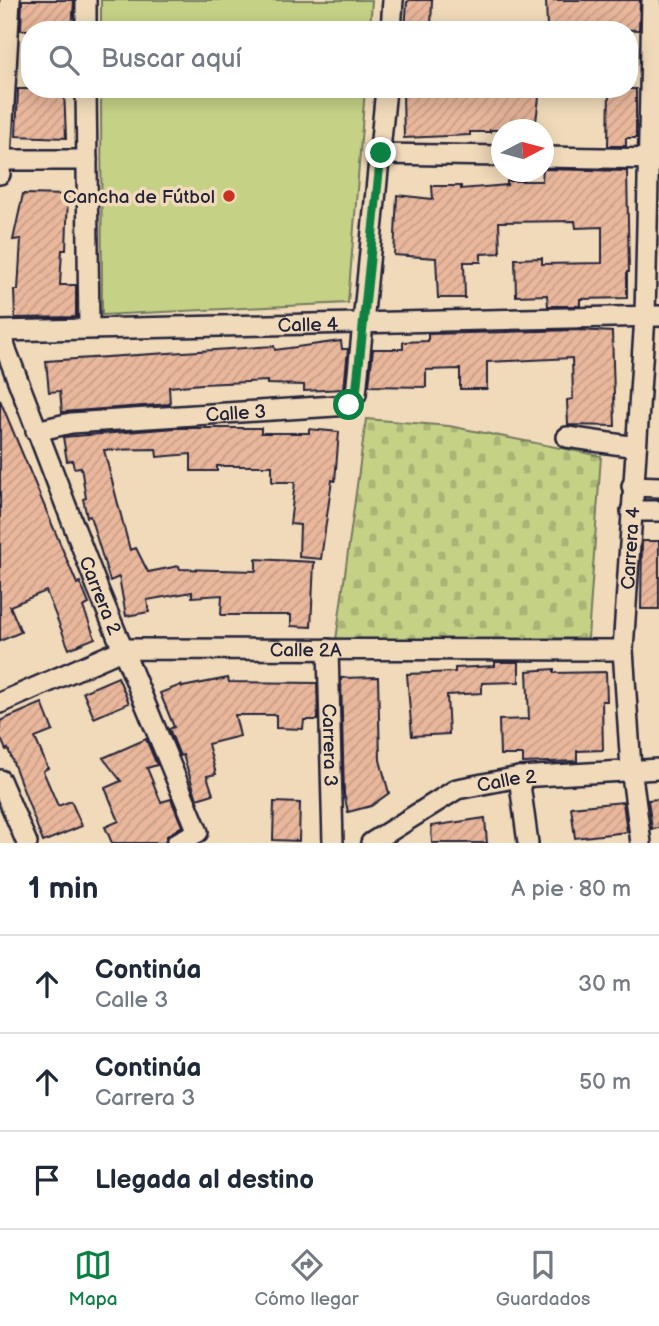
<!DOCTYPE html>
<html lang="es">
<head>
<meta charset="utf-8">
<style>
	:root { --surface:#fff; --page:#f6f6f7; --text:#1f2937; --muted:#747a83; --line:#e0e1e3; --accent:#0b8043 }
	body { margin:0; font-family:"Balsamiq Sans",sans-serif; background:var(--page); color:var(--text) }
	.compass { position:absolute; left:491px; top:119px; width:63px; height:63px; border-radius:50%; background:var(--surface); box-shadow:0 4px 18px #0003; rotate:84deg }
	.stop { position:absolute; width:21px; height:21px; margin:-16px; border:5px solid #0b8043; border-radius:50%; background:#fff }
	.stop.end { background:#0b8043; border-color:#fff; box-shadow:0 2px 7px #0008 }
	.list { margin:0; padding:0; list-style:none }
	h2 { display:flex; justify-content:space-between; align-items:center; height:91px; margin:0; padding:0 28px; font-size:30px }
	h2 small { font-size:23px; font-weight:400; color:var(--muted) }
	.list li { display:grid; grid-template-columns:46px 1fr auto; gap:21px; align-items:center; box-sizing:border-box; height:98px; padding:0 28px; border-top:2px solid var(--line) }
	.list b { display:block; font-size:26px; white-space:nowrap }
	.list p { margin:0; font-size:23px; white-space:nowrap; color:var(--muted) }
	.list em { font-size:23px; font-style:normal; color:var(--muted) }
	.icon { flex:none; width:38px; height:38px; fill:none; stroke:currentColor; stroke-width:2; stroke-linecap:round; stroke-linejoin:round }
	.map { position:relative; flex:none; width:659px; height:843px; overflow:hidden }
	.search { position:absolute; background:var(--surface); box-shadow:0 4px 18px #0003; left:21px; right:21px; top:21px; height:77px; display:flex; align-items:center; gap:18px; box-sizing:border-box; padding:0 24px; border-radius:28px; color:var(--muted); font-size:26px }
	.sheet { height:385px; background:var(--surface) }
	nav { display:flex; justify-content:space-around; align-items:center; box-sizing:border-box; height:98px; border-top:2px solid var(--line); background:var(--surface); font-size:19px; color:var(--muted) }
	nav a { display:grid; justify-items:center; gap:4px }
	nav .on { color:var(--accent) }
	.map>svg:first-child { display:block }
	.cemetery { fill:url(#cemetery-stones); stroke:#747a60; stroke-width:2 }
	.pitch { fill:#c5d286; stroke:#747a60; stroke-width:2 }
	.building { fill:url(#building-hatch); stroke:#22223b; stroke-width:2 }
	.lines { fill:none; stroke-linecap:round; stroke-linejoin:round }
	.minor-casing { stroke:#22223b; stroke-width:24 }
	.minor { stroke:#f0dab9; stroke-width:19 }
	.route { stroke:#0b8043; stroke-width:9 }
	.poi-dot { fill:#c8321e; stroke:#f0dab9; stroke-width:2.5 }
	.labels { text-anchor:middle; stroke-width:7; stroke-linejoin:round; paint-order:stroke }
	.poi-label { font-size:19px; fill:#22223b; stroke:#f0dab9; text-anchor:end }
	.street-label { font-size:19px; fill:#22223b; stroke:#f0dab9 }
</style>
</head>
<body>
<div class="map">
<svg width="659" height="843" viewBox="0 0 659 843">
	<defs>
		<pattern id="cemetery-stones" width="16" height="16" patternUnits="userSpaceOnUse" patternTransform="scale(1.75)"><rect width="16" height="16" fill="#c5d286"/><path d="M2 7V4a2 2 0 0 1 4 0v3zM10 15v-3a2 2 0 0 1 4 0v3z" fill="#a9b475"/></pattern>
		<pattern id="building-hatch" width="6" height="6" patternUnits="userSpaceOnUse" patternTransform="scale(1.75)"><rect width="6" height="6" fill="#e9b79b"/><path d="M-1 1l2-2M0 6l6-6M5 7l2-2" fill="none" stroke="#c89d86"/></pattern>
	</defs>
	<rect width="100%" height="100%" fill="#f0dab9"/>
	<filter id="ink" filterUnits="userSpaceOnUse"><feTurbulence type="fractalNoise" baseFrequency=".0143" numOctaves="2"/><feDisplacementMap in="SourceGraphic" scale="14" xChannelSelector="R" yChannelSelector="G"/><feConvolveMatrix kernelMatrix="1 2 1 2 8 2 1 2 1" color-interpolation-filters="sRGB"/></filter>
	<g filter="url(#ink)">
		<path class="cemetery" d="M366,419L449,426L601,456L588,638L336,640Z"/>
		<path class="pitch" d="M101,0H372L370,30H101Z
			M101,89H365L348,303L102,315Z"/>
		<path class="building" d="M22,0H74L72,30H21Z
			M410,0H432L431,30H405L407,2Z
			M546,0H640L639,30L547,28Z
			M18,89H64L66,138L16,136Z
			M445,89H540L535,130H490V132H470V135L404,138L403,94L445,95Z
			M609,89H636V138H626V146H608Z
			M543,169L627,171L629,272H627V298L580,299V306H548L547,295L516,296L515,259L542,258V264L602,263V227L576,228L575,221L499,222L500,253L481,254V262H464L465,298H438L436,258L394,255L397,195L433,199L432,186H461V189L507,185V181H542Z
			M23,194L68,195L66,250H62L60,285H76V317L15,318L14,290H18L21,239L13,240Z
			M580,330L612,332L615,426L568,425L567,400L573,399L572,358L487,362V389H460V369L426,370V387L369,386L373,349H403V342L428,341V334Z
			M341,341L342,349H348L344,389L304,391V385L267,384V381L202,384L169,387L170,404L62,412L60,391L49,392L46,361L274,346L275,350Z
			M0,400L77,584L80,582L89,604L83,607L95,638L69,649L46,591L10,606L21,632L0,641Z
			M176,428H261V433H309V429L339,432L335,481L332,480L321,559L299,557L300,525L290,524L295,482H272V466H217V471H191V454L157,457L156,449L104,450L130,550L136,548L148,572L179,566L180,569L256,571V559L314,562L311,627L291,626V615H221L222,595L192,597V592L147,600L149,612L126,616L119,577L110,581L90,516L87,517L83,499L86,498L81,467L74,468L72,460L67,461L63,437Z
			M642,541H659V609H641Z
			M495,662H519V682L482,683V693L447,695L449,734L412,736L407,674L455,672V668L495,666Z
			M554,669V673L606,672L607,701H602L603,750L577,751V761L523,763V755H500L499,720L529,719L527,671Z
			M118,677L129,703L94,718L83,692Z
			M378,677L380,760L389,793L371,806L348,812L344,794L341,678Z
			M228,678L229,682L317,683L318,720H304L303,729L276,728V715H235L240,736L208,744L216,774L207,776L213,794L197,799L183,755L180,756L169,729L174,727L160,693L181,685L182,687Z
			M42,703L53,731L35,738L48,768L43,771L58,806L71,801L82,826L43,842L8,749L6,750L0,737V721Z
			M146,739L157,765L147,768L161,802L171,799L182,826L167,836L165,843H112L105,827L119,821L105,788L121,781L103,758Z
			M659,799V828L652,829L648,800Z
			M274,802L300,803L299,841L273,840Z
			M623,802L627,832L575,838L571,807Z
			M485,818L487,843H432L431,826Z"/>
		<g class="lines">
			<defs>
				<g id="minor">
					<path d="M86,0V30"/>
					<path d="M391,30L393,0"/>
					<path d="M86,89L89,328"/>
					<path d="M381,154L502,156"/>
					<path d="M544,157L658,159"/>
					<path d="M1,160H87"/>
					<path d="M0,174L10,0"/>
					<path id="s1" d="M0,331L659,316"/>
					<path id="s2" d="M0,334L98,589L198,832L177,843"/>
					<path id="s3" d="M36,431L71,423L350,405L356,394L386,89"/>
					<path d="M567,437L636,447"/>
					<path d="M632,486L659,487"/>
					<path d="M631,511H659"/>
					<path id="s4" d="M328,649L333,843"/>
					<path id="s5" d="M0,703L124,649L623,650"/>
					<path d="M519,777L528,843"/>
					<path d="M0,780L27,843"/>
					<path id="s6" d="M371,843L457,789L519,777L659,769"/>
					<path id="s7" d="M641,843L631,768L623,650L645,316L652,0"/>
				</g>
			</defs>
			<use href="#minor" class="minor-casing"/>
			<use href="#minor" class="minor"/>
		</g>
	</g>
	<g class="lines" filter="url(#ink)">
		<path class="route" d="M349,405L356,394L381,153"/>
	</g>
	<circle class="poi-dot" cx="229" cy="196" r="7"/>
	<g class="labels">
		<g class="poi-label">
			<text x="215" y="203">Cancha de Fútbol</text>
		</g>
		<g class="street-label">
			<text dy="7" stroke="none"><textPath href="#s1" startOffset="308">Calle 4</textPath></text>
			<text dy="7" stroke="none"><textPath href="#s3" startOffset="201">Calle 3</textPath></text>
			<text dy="7" stroke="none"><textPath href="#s7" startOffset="296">Carrera 4</textPath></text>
			<text dy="7" stroke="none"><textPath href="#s2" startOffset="280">Carrera 2</textPath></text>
			<text dy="7" stroke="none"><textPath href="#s5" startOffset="317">Calle 2A</textPath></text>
			<text dy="7" stroke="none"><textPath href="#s4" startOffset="96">Carrera 3</textPath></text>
			<text dy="7" stroke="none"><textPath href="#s6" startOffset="152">Calle 2</textPath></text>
		</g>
	</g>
</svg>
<svg class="compass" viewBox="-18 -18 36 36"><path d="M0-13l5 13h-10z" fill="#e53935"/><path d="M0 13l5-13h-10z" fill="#747a83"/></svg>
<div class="stop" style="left:349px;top:405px"></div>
<div class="stop end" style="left:381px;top:153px"></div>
<div class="search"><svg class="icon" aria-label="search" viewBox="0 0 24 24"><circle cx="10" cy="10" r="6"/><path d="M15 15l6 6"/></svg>Buscar aquí</div>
</div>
<section class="sheet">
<h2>1 min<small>A pie · 80 m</small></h2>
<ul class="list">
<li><svg class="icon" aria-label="ahead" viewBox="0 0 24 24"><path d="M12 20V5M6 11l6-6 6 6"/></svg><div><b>Continúa</b><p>Calle 3</p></div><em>30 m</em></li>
<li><svg class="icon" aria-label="ahead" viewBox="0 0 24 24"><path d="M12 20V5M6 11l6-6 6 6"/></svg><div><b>Continúa</b><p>Carrera 3</p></div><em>50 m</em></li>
<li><svg class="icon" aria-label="arrive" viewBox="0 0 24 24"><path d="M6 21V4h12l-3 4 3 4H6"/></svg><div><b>Llegada al destino</b></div></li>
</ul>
</section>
<nav>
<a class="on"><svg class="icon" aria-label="map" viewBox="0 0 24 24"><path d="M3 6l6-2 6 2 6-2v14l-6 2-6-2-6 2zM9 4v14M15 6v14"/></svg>Mapa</a>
<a><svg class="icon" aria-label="directions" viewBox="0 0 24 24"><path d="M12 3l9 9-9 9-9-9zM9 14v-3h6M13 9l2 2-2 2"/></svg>Cómo llegar</a>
<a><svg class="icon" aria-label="saved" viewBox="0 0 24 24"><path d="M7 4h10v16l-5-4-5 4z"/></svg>Guardados</a>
</nav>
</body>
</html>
